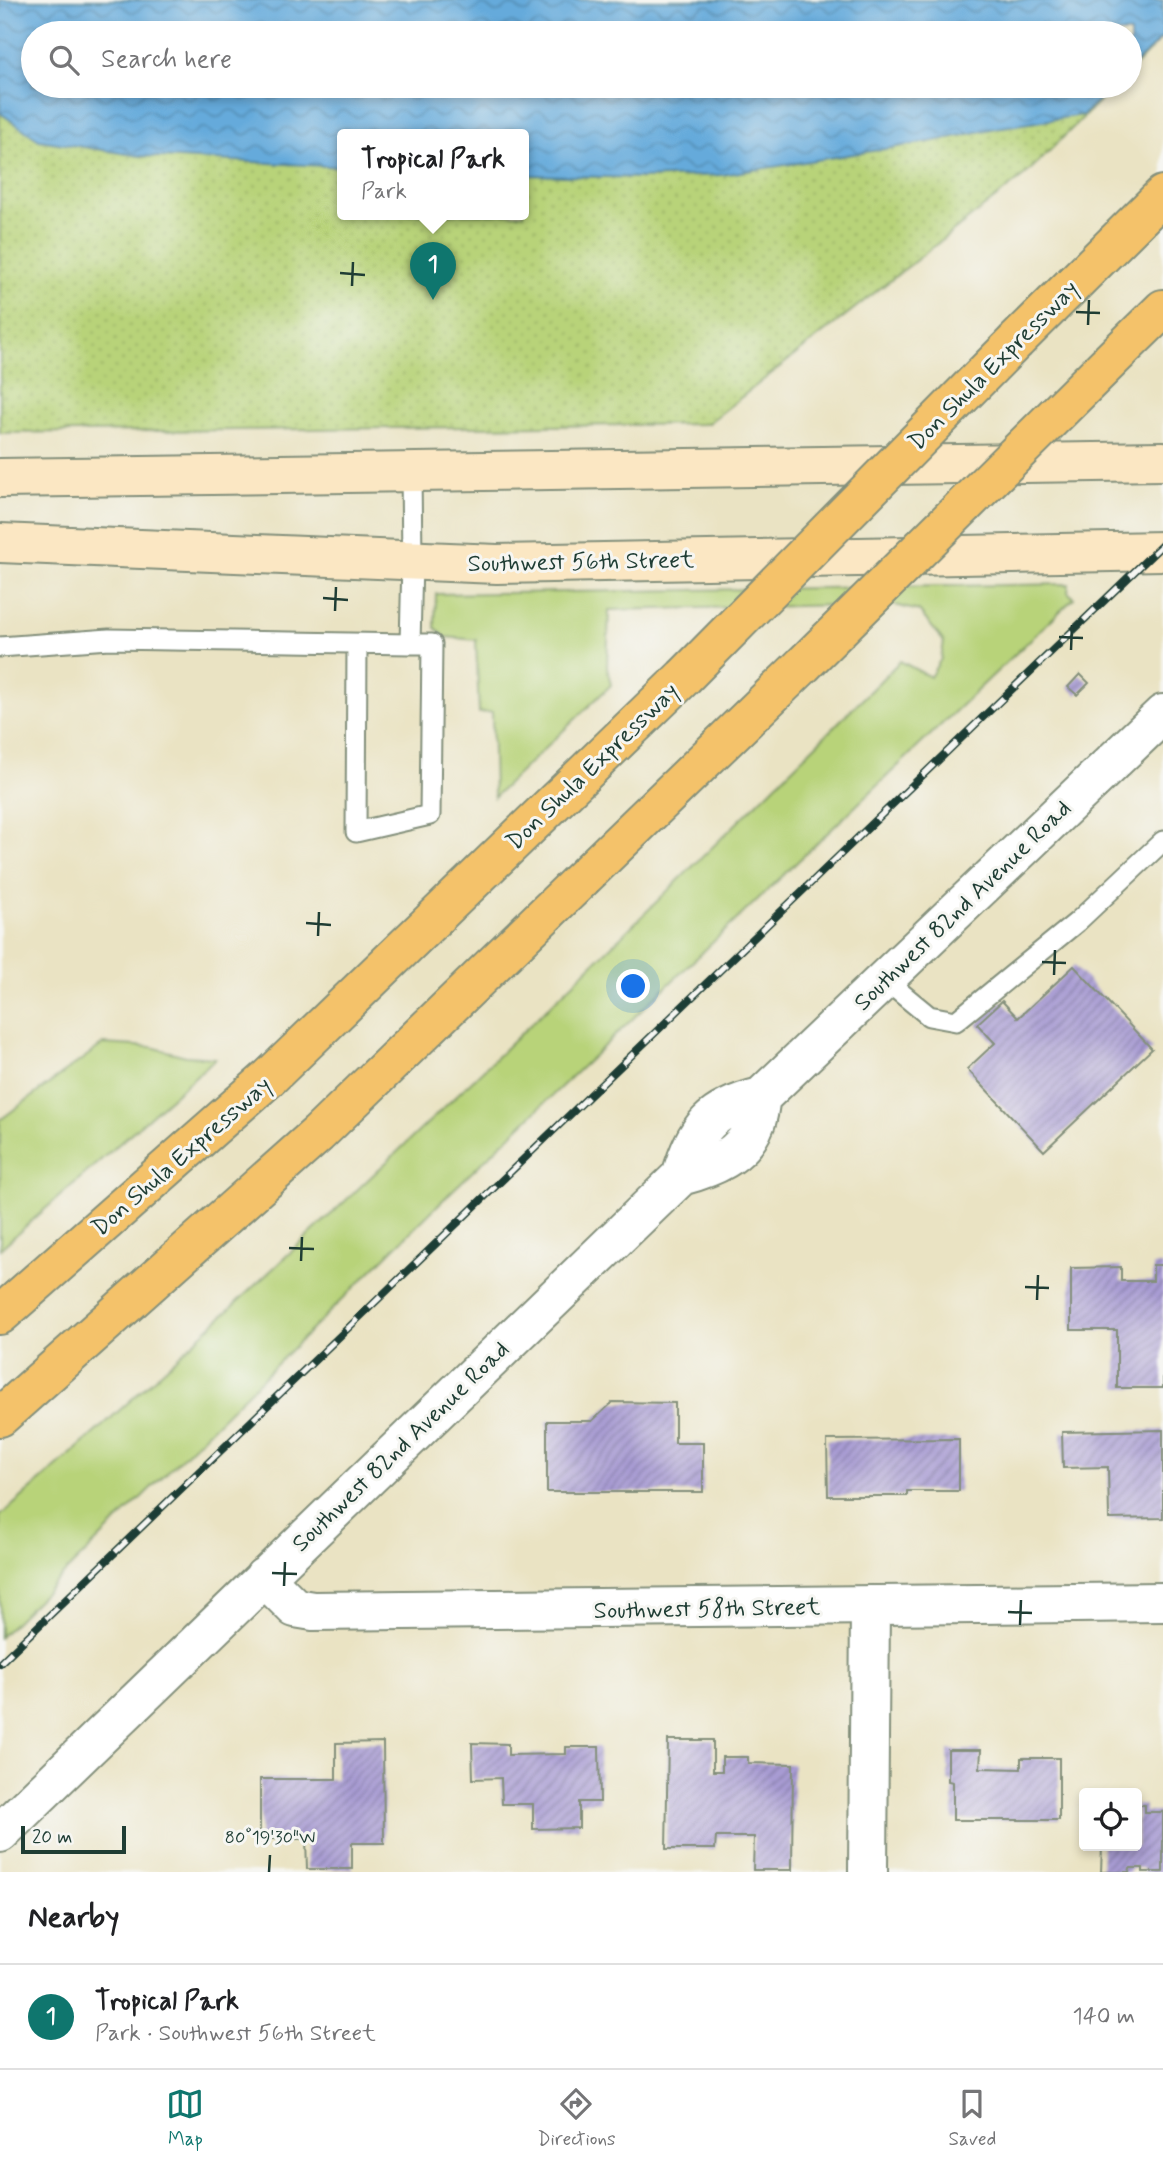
<!DOCTYPE html>
<html lang="en">
<head>
<meta charset="utf-8">
<style>
	:root { --surface:#fff; --page:#f2f2f2; --text:#202124; --muted:#757577; --line:#e0e0e0; --accent:#0f766e }
	body { margin:0; font-family:Mynerve,sans-serif; background:var(--page); color:var(--text) }
	.controls { position:absolute; right:21px; bottom:21px; display:grid; overflow:hidden; border-radius:7px; box-shadow:0 4px 10px #0003 }
	.controls button { width:63px; height:63px; display:grid; place-items:center; padding:0; border:0; border-bottom:2px solid var(--line); background:var(--surface); color:var(--text); font:35px sans-serif }
	.scale { position:absolute; left:21px; bottom:18px; width:105px; box-sizing:border-box; padding-left:7px; border:4px solid #1f3d34; border-top:0; font-size:19px; line-height:24px; white-space:nowrap; color:#1f3d34; -webkit-text-stroke:5px #f6f6f2; paint-order:stroke }
	.you { position:absolute; left:634px; top:987px; width:24px; height:24px; margin:-18px; border:5px solid #fff; border-radius:50%; background:#1a73e8; box-shadow:0 0 0 10px #1a73e833 }
	.badge { display:grid; place-items:center; width:46px; height:46px; border-radius:50%; background:var(--accent); color:#fff; font-size:23px; font-weight:700 }
	.pin { position:absolute; translate:-50% -58px; filter:drop-shadow(0 2px 4px #0008) }
	.pin::after { content:''; position:absolute; top:37px; width:24px; height:21px; background:inherit; clip-path:polygon(0 0,100% 0,50% 100%) }
	.popup { position:absolute; left:337px; top:129px; width:192px; height:91px; box-sizing:border-box; display:grid; place-content:center; border-radius:7px; background:var(--surface); filter:drop-shadow(0 2px 5px #0005); font-size:23px; white-space:nowrap; color:var(--muted) }
	.popup b { font-size:26px; color:var(--text) }
	.popup::after { content:''; position:absolute; left:50%; top:100%; margin-left:-14px; border:14px solid transparent; border-top-color:var(--surface) }
	.list { margin:0; padding:0; list-style:none }
	h2 { display:flex; justify-content:space-between; align-items:center; height:91px; margin:0; padding:0 28px; font-size:30px }
	h2 small { font-size:23px; font-weight:400; color:var(--muted) }
	.list li { display:grid; grid-template-columns:46px 1fr auto; gap:21px; align-items:center; box-sizing:border-box; height:105px; padding:0 28px; border-top:2px solid var(--line) }
	.list b { display:block; font-size:26px; white-space:nowrap }
	.list p { margin:0; font-size:23px; white-space:nowrap; color:var(--muted) }
	.list em { font-size:23px; font-style:normal; color:var(--muted) }
	.icon { flex:none; width:38px; height:38px; fill:none; stroke:currentColor; stroke-width:2; stroke-linecap:round; stroke-linejoin:round }
	.map { position:relative; flex:none; width:1163px; height:1872px; overflow:hidden }
	.search { position:absolute; background:var(--surface); box-shadow:0 4px 10px #0003; left:21px; right:21px; top:21px; height:77px; display:flex; align-items:center; gap:18px; box-sizing:border-box; padding:0 24px; border-radius:38px; color:var(--muted); font-size:26px }
	.sheet { height:196px; background:var(--surface) }
	nav { display:flex; justify-content:space-around; align-items:center; box-sizing:border-box; height:98px; border-top:2px solid var(--line); background:var(--surface); font-size:19px; color:var(--muted) }
	nav a { display:grid; justify-items:center; gap:4px }
	nav .on { color:var(--accent) }
	.map>svg:first-child { display:block }
	.green { fill:#b8d379; stroke:#6c8856; stroke-width:2 }
	.park { fill:url(#park-dots); stroke:#6c8856; stroke-width:2; fill-rule:evenodd }
	.water { fill:url(#water-waves); stroke:#427488; stroke-width:2 }
	.building { fill:url(#building-hatch) }
	.lines { fill:none; stroke-linecap:round; stroke-linejoin:round }
	.service-casing { stroke:#84907c; stroke-width:23 }
	.minor-casing { stroke:#84907c; stroke-width:42 }
	.tertiary-casing { stroke:#84907c; stroke-width:42 }
	.secondary-casing { stroke:#84907c; stroke-width:42 }
	.motorway-casing { stroke:#84907c; stroke-width:42 }
	.service { stroke:#fff; stroke-width:19 }
	.minor { stroke:#fff; stroke-width:38 }
	.tertiary { stroke:#fff; stroke-width:38 }
	.secondary { stroke:#fbe7c3; stroke-width:38 }
	.motorway { stroke:#f4c26a; stroke-width:38 }
	.rail-casing { stroke:#1f3d34; stroke-width:8 }
	.rail { stroke:#f6f6f2; stroke-width:5; stroke-dasharray:16; stroke-linecap:butt }
	.motorway-bridge-casing { stroke:#84907c; stroke-width:42; stroke-linecap:butt }
	.motorway-bridge { stroke:#f4c26a; stroke-width:38 }
	.ticks { fill:none; stroke:#1f3d34; stroke-width:2.5 }
	.labels { text-anchor:middle; stroke-width:6; stroke-linejoin:round; paint-order:stroke }
	.street-label { font-size:24px; fill:#1f3d34; stroke:#f6f6f2 }
	.ticks-label { font-size:18px; text-anchor:middle; fill:#1f3d34; stroke:#f6f6f2; stroke-width:6; stroke-linejoin:round; paint-order:stroke }
</style>
</head>
<body>
<div class="map">
<svg width="1163" height="1872" viewBox="0 0 1163 1872">
	<defs>
		<pattern id="park-dots" width="8" height="8" patternUnits="userSpaceOnUse" patternTransform="scale(1.75)"><rect width="8" height="8" fill="#b8d379"/><path d="M2 2h.1M6 6h.1" fill="none" stroke="#9eb669" stroke-width="1.8" stroke-linecap="round"/></pattern>
		<pattern id="water-waves" width="16" height="10" patternUnits="userSpaceOnUse" patternTransform="scale(1.75)"><rect width="16" height="10" fill="#65aadb"/><path d="M0 5q4-4 8 0t8 0" fill="none" stroke="#538cb2"/></pattern>
		<pattern id="building-hatch" width="6" height="6" patternUnits="userSpaceOnUse" patternTransform="scale(1.75)"><rect width="6" height="6" fill="#a89bd3"/><path d="M-1 1l2-2M0 6l6-6M5 7l2-2" fill="none" stroke="#8880ac"/></pattern>
	</defs>
	<rect width="100%" height="100%" fill="#f6f6f2"/>
	<filter id="ink" filterUnits="userSpaceOnUse"><feTurbulence type="fractalNoise" baseFrequency=".0143" numOctaves="2"/><feDisplacementMap in="SourceGraphic" scale="14" xChannelSelector="R" yChannelSelector="G"/><feConvolveMatrix kernelMatrix="1 2 1 2 8 2 1 2 1" color-interpolation-filters="sRGB"/></filter>
	<filter id="wash" filterUnits="userSpaceOnUse"><feTurbulence type="fractalNoise" baseFrequency=".00686" numOctaves="4" result="noise"/><feDisplacementMap in="SourceGraphic" scale="28" xChannelSelector="R" yChannelSelector="G"/><feGaussianBlur stdDeviation="1.57" result="paint"/><feColorMatrix in="noise" values="0 0 0 0 0 0 0 0 0 0 0 0 0 0 0 0 0 1.4 0 .05"/><feComposite in="paint" operator="in"/></filter>
	<g filter="url(#wash)">
		<rect width="100%" height="100%" fill="#eae3c3"/>
		<path class="green" d="M1069,584L1068,592L1074,598L452,1191L0,1637V1516C106,1425 207,1330 309,1235C510,1047 706,855 900,661L930,677L941,659L944,642L919,611L890,604L609,610L607,667L611,685L494,797L492,712L479,713L476,640L445,637L435,627L436,594Z
			M103,1044L151,1047L186,1056L216,1058L0,1249V1120Z"/>
		<path class="park" d="M0,0H1163V37L1130,71V33H33V86H1115L1025,175L707,424L0,433ZM342,134H524V214H342Z"/>
		<path class="water" d="M0,0H1163V37L1130,69V33H33V86H1113L1083,115L996,128L935,141L722,175L644,178L524,175V134H342V167L140,156L39,140L0,113Z"/>
		<g id="blocks">
			<path class="building" d="M1080,674L1089,683L1077,695L1068,687Z
				M1074,966L1152,1049L1044,1151L967,1069L995,1043L977,1024L1002,1001L1018,1018Z
				M1153,1265H1163V1388H1117V1330H1071V1268L1121,1267V1281H1153Z
				M613,1402L675,1403V1443H703V1492H547V1421H592Z
				M1163,1430V1518L1109,1519L1108,1467L1063,1468L1062,1432Z
				M959,1439V1491H907V1496H828L827,1440Z
				M668,1740H713V1771H722V1757H748V1763L793,1764L792,1870H753L754,1837H716L715,1849H666Z
				M383,1742L384,1843H352V1869H307L306,1839H260V1779H336V1743Z
				M472,1743L508,1744V1755L566,1754V1747H599L600,1802H579V1828L533,1829V1804H502L501,1778L473,1779Z
				M948,1750H981L980,1768L1021,1769V1758H1059V1820H953V1782L948,1781Z
				M1137,1805H1145V1812H1163V1872H1143V1868H1130L1129,1872H1101L1102,1846H1137Z"/>
		</g>
	</g>
	<g filter="url(#ink)">
		<use href="#blocks" fill-opacity="0" stroke="#84907c" stroke-width="2"/>
		<g class="lines">
			<defs>
				<path id="service" d="M357,644L356,832L430,815L432,644H410
					M0,647L109,639L410,644L412,561L411,471
					M884,979L929,1016L956,1021L1077,922L1163,841"/>
				<path id="minor" d="M868,1872L870,1605"/>
				<path id="tertiary" d="M681,1176C711,1168 743,1156 755,1124C759,1116 759,1106 761,1097
					M264,1577L295,1608L313,1611L1163,1602
					M0,1833L681,1176C696,1127 711,1109 761,1097L1163,714"/>
				<path id="secondary" d="M0,478L1163,461
					M0,543L497,564L1163,551"/>
				<path id="motorway" d="M1016,341L1163,195
					M1120,351L1163,309
					M0,1315L270,1077L684,677
					M0,1417L318,1134L803,665"/>
			</defs>
			<use href="#service" class="service-casing"/>
			<use href="#minor" class="minor-casing"/>
			<use href="#tertiary" class="tertiary-casing"/>
			<use href="#secondary" class="secondary-casing"/>
			<use href="#motorway" class="motorway-casing"/>
			<use href="#service" class="service"/>
			<use href="#minor" class="minor"/>
			<use href="#tertiary" class="tertiary"/>
			<use href="#secondary" class="secondary"/>
			<use href="#motorway" class="motorway"/>
			<defs>
				<path id="rail" d="M0,1663L1163,544"/>
			</defs>
			<use href="#rail" class="rail-casing"/>
			<use href="#rail" class="rail"/>
			<defs>
				<path id="motorway-bridge" d="M803,665L1120,351
					M684,677L1016,341"/>
			</defs>
			<use href="#motorway-bridge" class="motorway-bridge-casing"/>
			<use href="#motorway-bridge" class="motorway-bridge"/>
		</g>
	</g>
	<path class="ticks" d="M340,273L365,275M352,286L353,262M1076,312L1100,313M1088,325L1089,300M323,598L348,600M335,611L336,587M1059,637L1083,638M1071,650L1072,625M306,923L331,925M318,936L319,912M1042,962L1066,963M1054,975L1055,950M289,1248L314,1249M301,1261L302,1237M1025,1287L1049,1288M1037,1300L1038,1275M272,1573L297,1574M284,1586L285,1562M1008,1612L1032,1613M1020,1625L1021,1600M269,1872L270,1855"/>
	<g class="labels">
		<g class="street-label">
			<text transform="translate(993 365) rotate(-45)" y="8">Don Shula Expressway</text>
			<text transform="translate(581 561) rotate(-1)" y="8">Southwest 56th Street</text>
			<text transform="translate(592 766) rotate(-44)" y="8">Don Shula Expressway</text>
			<text transform="translate(962 905) rotate(-44)" y="8">Southwest 82nd Avenue Road</text>
			<text transform="translate(181 1156) rotate(-41)" y="8">Don Shula Expressway</text>
			<text transform="translate(400 1446) rotate(-44)" y="8">Southwest 82nd Avenue Road</text>
			<text transform="translate(707 1608) rotate(-1)" y="8">Southwest 58th Street</text>
		</g>
	</g>
	<g class="ticks-label">
		<text x="270" y="1843">80°19'30"W</text>
	</g>
</svg>
<div class="controls">
<button><svg class="icon" aria-label="locate" viewBox="0 0 24 24"><circle cx="12" cy="12" r="6"/><path d="M12 2v4M12 18v4M2 12h4M18 12h4"/></svg></button>
</div>
<div class="scale">20 m</div>
<div class="you"></div>
<div class="pin badge" style="left:433px;top:300px">1</div>
<div class="popup"><b>Tropical Park</b>Park</div>
<div class="search"><svg class="icon" aria-label="search" viewBox="0 0 24 24"><circle cx="10" cy="10" r="6"/><path d="M15 15l6 6"/></svg>Search here</div>
</div>
<section class="sheet">
<h2>Nearby<small></small></h2>
<ul class="list">
<li><span class="badge">1</span><div><b>Tropical Park</b><p>Park · Southwest 56th Street</p></div><em>140 m</em></li>
</ul>
</section>
<nav>
<a class="on"><svg class="icon" aria-label="map" viewBox="0 0 24 24"><path d="M3 6l6-2 6 2 6-2v14l-6 2-6-2-6 2zM9 4v14M15 6v14"/></svg>Map</a>
<a><svg class="icon" aria-label="directions" viewBox="0 0 24 24"><path d="M12 3l9 9-9 9-9-9zM9 14v-3h6M13 9l2 2-2 2"/></svg>Directions</a>
<a><svg class="icon" aria-label="saved" viewBox="0 0 24 24"><path d="M7 4h10v16l-5-4-5 4z"/></svg>Saved</a>
</nav>
</body>
</html>
